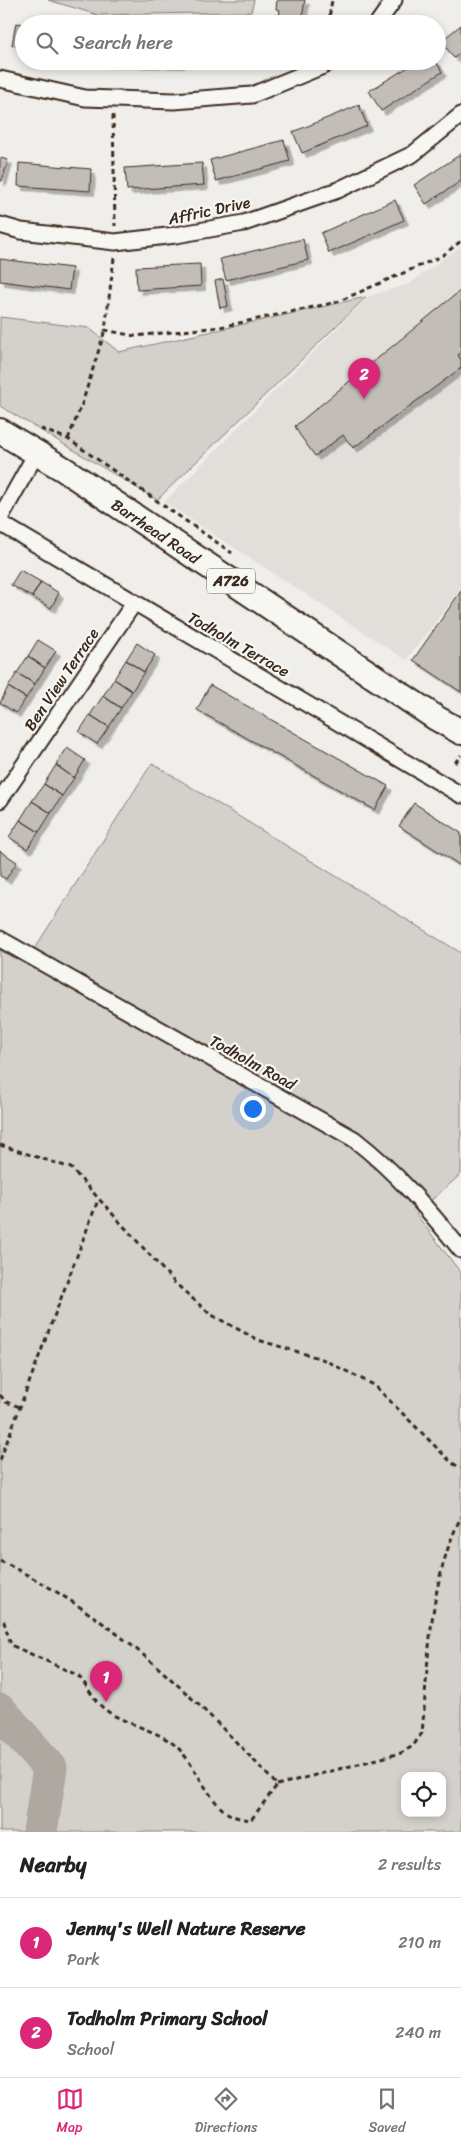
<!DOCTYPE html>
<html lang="en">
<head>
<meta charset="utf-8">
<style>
	:root { --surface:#fff; --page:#f6f6f6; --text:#222; --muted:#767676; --line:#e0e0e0; --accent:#db2777 }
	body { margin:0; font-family:Sriracha,sans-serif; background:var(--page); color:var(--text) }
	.controls { position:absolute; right:15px; bottom:15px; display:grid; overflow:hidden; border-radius:10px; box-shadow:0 2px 8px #0003 }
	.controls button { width:45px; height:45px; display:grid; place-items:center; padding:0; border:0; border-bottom:1px solid var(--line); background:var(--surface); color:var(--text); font:25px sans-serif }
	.you { position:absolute; left:252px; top:1108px; width:18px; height:18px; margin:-12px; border:4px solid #fff; border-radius:50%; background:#1a73e8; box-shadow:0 0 0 8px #1a73e833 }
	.badge { display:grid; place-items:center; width:32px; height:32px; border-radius:50%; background:var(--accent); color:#fff; font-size:16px; font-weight:700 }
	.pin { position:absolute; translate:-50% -41px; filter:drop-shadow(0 1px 2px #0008) }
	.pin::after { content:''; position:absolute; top:26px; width:18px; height:15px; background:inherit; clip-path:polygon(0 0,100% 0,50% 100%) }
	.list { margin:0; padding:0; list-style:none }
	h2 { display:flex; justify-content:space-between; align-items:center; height:65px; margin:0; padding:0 20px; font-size:21px }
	h2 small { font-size:16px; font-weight:400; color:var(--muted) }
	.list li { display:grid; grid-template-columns:32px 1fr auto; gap:15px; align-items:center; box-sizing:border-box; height:90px; padding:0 20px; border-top:1px solid var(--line) }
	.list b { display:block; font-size:19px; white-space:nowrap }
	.list p { margin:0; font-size:16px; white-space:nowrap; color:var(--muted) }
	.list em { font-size:16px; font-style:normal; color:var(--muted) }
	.icon { flex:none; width:28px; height:28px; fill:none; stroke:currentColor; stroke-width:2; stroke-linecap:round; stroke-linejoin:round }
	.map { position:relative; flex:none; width:461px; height:1832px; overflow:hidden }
	.search { position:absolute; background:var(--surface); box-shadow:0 2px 8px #0003; left:15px; right:15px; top:15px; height:55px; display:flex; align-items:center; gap:12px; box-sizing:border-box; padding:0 18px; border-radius:28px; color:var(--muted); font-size:19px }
	.sheet { height:245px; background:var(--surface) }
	nav { display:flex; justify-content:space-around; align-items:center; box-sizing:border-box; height:70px; border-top:1px solid var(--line); background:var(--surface); font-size:14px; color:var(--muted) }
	nav a { display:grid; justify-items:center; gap:2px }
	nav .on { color:var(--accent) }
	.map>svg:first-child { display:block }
	.built { fill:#e2dfdb }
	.green { fill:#d4d1cc; stroke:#887e75; fill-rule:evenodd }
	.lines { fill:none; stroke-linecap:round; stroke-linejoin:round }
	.river { stroke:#afa8a1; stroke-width:35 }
	.building { fill:#c2bdb7; stroke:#3b2a1e; filter:url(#shadow) }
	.street-casing { stroke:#3b2a1e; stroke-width:19 }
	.primary-casing { stroke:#3b2a1e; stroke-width:28 }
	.path { stroke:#3b2a1e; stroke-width:3; stroke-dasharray:5 4; stroke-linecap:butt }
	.street { stroke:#f6f6f2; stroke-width:15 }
	.primary { stroke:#f6f6f2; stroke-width:24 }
	.labels { text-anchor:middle; stroke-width:4.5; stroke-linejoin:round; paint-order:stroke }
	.shield { fill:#f6f6f2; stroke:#73675e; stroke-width:1 }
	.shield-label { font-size:15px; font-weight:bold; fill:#3b2a1e }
	.street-label { font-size:16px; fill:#3b2a1e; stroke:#f6f6f2 }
</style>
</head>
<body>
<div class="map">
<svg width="461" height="1832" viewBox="0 0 461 1832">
	<defs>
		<filter id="shadow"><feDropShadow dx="4.5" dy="4.5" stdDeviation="0" flood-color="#0004"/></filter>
	</defs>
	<rect width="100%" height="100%" fill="#efeeea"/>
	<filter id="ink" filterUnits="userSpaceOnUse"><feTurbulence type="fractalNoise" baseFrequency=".02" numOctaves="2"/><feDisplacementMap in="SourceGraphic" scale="10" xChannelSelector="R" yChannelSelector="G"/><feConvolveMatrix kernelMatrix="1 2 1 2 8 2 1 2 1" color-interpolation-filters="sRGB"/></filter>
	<g filter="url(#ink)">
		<path class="built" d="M461,246V589L406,660L164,502L369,296L409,284Z"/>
		<path class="green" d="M48,0H254L251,12L98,15Z
			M366,297L157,500L0,406V317L89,328L119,352Z
			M152,763L461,953V1174L416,1214L461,1273V1832H0V950L25,964ZM405,1776H442V1813H405Z"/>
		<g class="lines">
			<path class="river" d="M0,1711L50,1768L40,1832"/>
		</g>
		<path class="building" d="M277,0H305L301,24H278L280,10L276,9Z
			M16,23L24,24V47L12,45Z
			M461,25V52L454,58L441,41Z
			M103,61H180V64L103,63Z
			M418,61H436L442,72L381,111L369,91Z
			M359,105L367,126L302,153L293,132Z
			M284,140L290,161L216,181L210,160Z
			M461,154V181L426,204L414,185Z
			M0,158L8,160L2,181H0Z
			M19,163L91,169L90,191L18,186Z
			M202,163L204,185L127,190L125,168Z
			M395,200L404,220L329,253L321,233Z
			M303,239L308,260L226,280L220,259Z
			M0,259L72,268L69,290L0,281Z
			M200,264L201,286L137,290L136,267Z
			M223,279L228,306L220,308L215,281Z
			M461,290V353L458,355L461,360V368L353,448L343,435L315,456L299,434L295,426Z
			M20,570L41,582L32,597L11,585Z
			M41,582L59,593L51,608L32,597Z
			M461,591V692L413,660Z
			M38,640L56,651L45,668L28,656Z
			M137,643L155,655L144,672L126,660Z
			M28,656L45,668L35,684L17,673Z
			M126,660L144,672L132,691L114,679Z
			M17,673L35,684L26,698L8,687Z
			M114,679L132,691L121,708L103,696Z
			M210,685L388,786L375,810L197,710Z
			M8,687L26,698L16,713L0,703Z
			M103,696L121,708L109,727L90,715Z
			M90,715L109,727L97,744L79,732Z
			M67,748L85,760L74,778L56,765Z
			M56,765L74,778L62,796L44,784Z
			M44,784L62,796L51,813L32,801Z
			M32,801L51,813L39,832L20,820Z
			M414,803L461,833V866L399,826Z
			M20,820L39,832L27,849L9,837Z
			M0,851L17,862L6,879L0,876Z"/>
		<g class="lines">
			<defs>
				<path id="street" d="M377,24L394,0
					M0,79L85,98L174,101L252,95L323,66L330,61
					M0,225L21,231L115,242L176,235L244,223L338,190L413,154L461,115
					M0,518L37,452
					M0,523L461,795
					M0,800L134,603
					M0,939L354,1139C395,1171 428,1209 461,1250"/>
				<path id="primary" d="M0,431L65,470L436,718L461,732"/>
			</defs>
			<use href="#street" class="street-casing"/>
			<use href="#primary" class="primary-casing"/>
			<path class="path" d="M328,24L332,0
				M113,115L115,226
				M114,258L105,330L135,336L220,327L337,302L442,256L461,241
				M41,429L68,439L232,553
				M68,439L82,404L105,330
				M455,763L461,755
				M0,1145L71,1168L175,1283L210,1314L258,1340L322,1359L374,1385L452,1463L461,1468
				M0,1395L6,1402L20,1407
				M0,1460L98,1200
				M0,1561C109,1613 195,1697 277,1785L251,1820C244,1819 236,1818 229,1814C211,1804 195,1766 180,1750C160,1728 121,1726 100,1705C91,1696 87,1684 77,1675L11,1645L4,1622L0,1620
				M277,1785L401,1753L413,1746L422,1733C429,1660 428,1583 461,1517"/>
			<use href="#street" class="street"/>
			<use href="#primary" class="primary"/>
		</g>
	</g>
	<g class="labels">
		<rect class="shield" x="207" y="568.5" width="48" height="25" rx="4"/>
		<g class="shield-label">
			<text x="231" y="586">A726</text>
		</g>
		<g class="street-label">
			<text transform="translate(209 210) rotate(-12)" y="6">Affric Drive</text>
			<text transform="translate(156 531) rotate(34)" y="6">Barrhead Road</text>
			<text transform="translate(239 644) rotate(30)" y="6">Todholm Terrace</text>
			<text transform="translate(61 679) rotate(-56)" y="6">Ben View Terrace</text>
			<text transform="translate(253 1062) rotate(29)" y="6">Todholm Road</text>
		</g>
	</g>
</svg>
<div class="controls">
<button><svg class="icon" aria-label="locate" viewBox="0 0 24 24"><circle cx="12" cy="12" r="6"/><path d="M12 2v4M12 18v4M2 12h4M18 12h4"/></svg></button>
</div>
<div class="you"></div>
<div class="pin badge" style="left:106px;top:1702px">1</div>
<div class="pin badge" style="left:364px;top:399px">2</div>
<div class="search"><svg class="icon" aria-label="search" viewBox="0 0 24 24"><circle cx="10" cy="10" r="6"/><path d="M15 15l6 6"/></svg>Search here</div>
</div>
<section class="sheet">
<h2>Nearby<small>2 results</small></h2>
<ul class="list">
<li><span class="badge">1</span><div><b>Jenny's Well Nature Reserve</b><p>Park</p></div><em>210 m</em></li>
<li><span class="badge">2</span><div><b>Todholm Primary School</b><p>School</p></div><em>240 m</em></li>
</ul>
</section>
<nav>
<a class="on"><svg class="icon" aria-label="map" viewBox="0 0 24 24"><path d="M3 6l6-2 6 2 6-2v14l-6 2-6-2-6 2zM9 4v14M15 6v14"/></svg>Map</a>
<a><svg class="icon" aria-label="directions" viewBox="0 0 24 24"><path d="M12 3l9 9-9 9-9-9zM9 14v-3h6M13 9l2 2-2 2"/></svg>Directions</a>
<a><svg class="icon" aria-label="saved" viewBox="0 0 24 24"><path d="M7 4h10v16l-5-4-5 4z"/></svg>Saved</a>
</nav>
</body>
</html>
